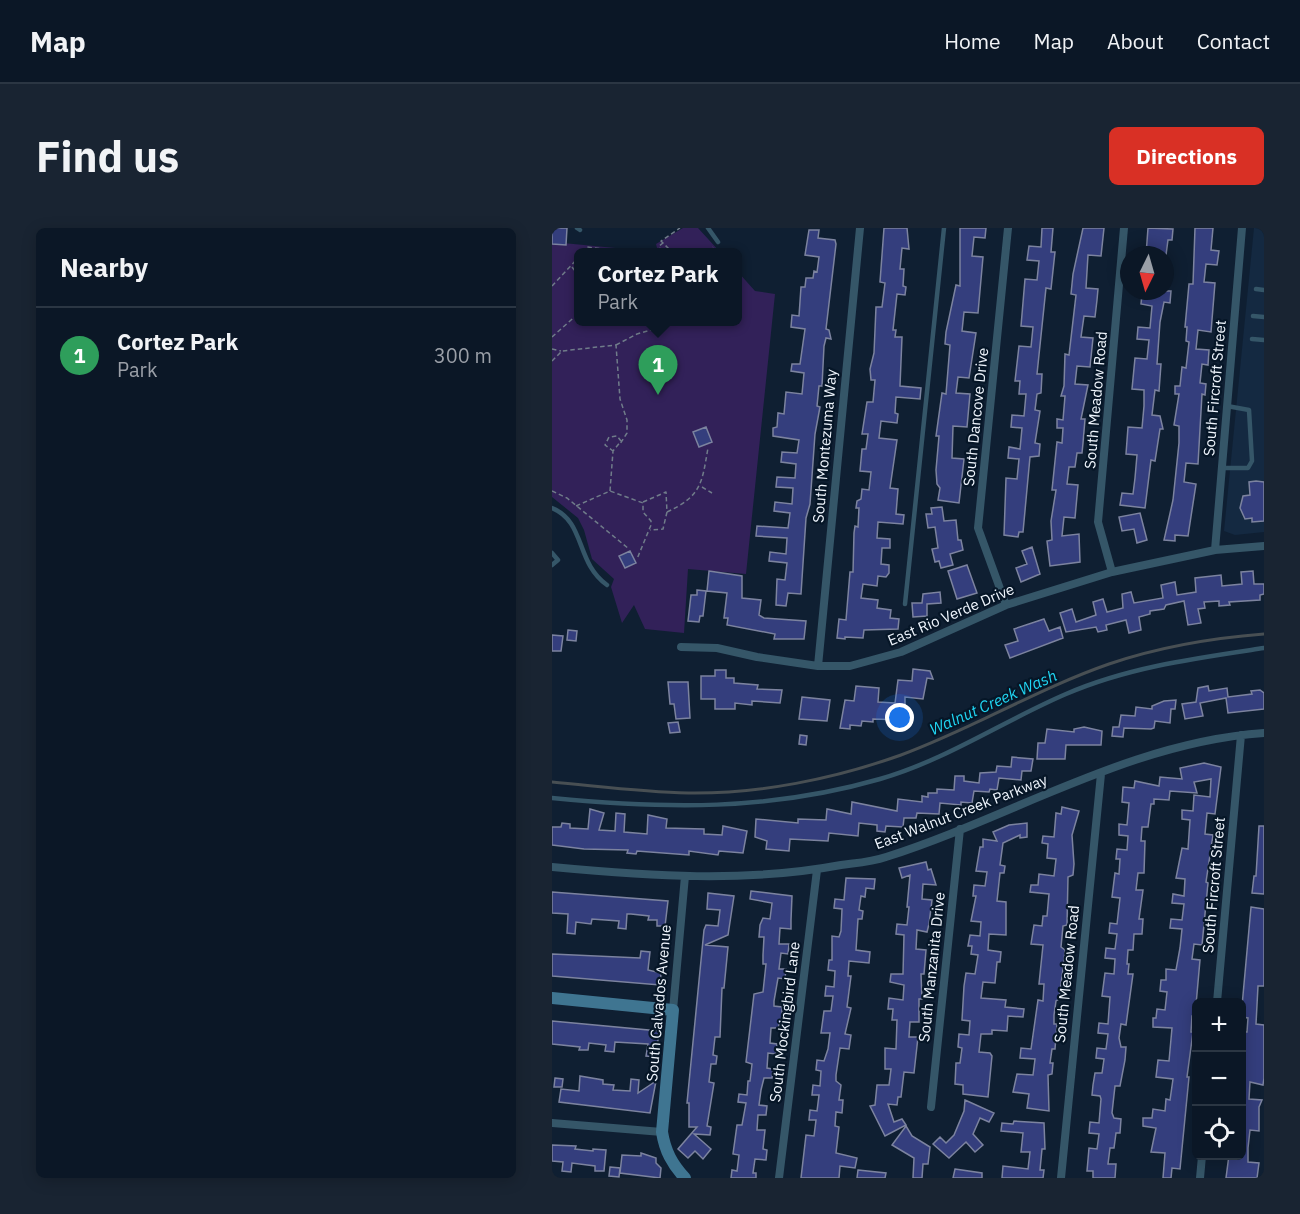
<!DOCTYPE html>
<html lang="en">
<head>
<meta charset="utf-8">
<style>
	:root { --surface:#0b1726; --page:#192432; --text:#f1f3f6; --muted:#9a9fa7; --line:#2b3643; --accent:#d93025 }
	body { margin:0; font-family:"IBM Plex Sans",sans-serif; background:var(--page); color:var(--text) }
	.controls { position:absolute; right:18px; bottom:18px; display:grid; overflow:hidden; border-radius:9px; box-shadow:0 3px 15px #0003 }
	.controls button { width:54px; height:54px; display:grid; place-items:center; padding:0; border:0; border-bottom:2px solid var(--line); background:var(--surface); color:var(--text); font:30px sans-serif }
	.compass { position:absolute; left:568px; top:18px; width:54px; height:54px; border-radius:50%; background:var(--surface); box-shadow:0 3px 15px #0003; rotate:185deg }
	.you { position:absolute; left:348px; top:490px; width:21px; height:21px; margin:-15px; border:4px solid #fff; border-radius:50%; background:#1a73e8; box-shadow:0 0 0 9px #1a73e833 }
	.badge { display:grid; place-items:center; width:39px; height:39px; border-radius:50%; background:var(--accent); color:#fff; font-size:20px; font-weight:700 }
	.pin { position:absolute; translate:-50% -50px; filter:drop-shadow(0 2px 3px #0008) }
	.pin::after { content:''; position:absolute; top:32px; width:21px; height:18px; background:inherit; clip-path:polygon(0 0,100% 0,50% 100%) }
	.popup { position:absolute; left:22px; top:20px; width:168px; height:78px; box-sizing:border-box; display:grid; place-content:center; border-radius:9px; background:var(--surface); filter:drop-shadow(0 2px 4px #0005); font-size:20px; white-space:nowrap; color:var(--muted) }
	.popup b { font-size:22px; color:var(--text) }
	.popup::after { content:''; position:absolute; left:50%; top:100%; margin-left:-12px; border:12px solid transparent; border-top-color:var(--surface) }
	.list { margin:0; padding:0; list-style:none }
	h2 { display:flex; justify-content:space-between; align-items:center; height:78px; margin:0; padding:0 24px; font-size:26px }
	h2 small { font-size:20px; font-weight:400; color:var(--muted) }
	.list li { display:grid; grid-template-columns:39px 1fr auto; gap:18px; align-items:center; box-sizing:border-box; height:96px; padding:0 24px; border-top:2px solid var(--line) }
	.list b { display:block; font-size:22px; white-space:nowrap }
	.list p { margin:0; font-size:20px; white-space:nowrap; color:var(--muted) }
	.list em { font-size:20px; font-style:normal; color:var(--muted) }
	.icon { flex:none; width:33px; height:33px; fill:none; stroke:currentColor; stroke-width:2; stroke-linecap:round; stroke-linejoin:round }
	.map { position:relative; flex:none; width:712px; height:950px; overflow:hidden; border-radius:9px }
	header { display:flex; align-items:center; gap:36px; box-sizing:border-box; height:84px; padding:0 30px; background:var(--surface); border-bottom:2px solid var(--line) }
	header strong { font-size:28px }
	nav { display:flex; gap:33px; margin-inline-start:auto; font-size:21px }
	.intro { display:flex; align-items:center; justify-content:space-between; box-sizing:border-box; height:144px; padding:0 36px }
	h1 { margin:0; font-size:42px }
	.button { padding:15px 27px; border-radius:9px; background:var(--accent); color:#fff; font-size:21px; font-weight:700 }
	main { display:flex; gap:36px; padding:0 36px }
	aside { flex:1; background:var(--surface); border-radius:9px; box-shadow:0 3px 15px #0003 }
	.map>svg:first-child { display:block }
	.built { fill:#142941 }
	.green { fill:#322159 }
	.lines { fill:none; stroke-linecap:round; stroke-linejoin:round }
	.stream { stroke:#484f53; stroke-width:3 }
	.building { fill:#343e7d; stroke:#7c839f; stroke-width:1.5 }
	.path { stroke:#707c8a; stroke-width:1.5; stroke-dasharray:4.5 3; stroke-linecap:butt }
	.lane { stroke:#355668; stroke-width:4.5 }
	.street { stroke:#355668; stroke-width:8 }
	.secondary { stroke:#3f7591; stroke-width:12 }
	.labels { text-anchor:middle; stroke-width:4.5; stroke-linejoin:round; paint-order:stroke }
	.street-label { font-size:15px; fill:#eff5fd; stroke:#061627 }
	.water-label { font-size:16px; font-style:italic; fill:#20d6f3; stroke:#061627 }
</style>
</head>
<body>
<header>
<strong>Map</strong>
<nav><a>Home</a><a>Map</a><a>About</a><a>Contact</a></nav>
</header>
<div class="intro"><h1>Find us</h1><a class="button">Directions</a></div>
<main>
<aside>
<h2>Nearby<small></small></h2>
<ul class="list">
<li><span class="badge" style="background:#2e9e5b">1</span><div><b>Cortez Park</b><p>Park</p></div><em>300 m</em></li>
</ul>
</aside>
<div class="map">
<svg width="712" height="950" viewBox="0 0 712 950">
	<rect width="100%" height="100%" fill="#0f1f32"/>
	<path class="built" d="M702,0H712V304L683,307L672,303Z"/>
	<path class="green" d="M131,0H146L168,24H106L104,16Z
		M0,14L106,24H27V94H186V44L203,63L223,66L194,346L136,341L132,405L93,401L82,377L70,395L59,359L62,351L40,331L32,302L26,290L0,269Z"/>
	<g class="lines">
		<path class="stream" d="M0,554C45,558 90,564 136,565C207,566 282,551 349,527C420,501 485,461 557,436C607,419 660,410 712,406"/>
	</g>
	<path class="building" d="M0,0H15L14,17L0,16Z
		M332,0H355L357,21L350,20L348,41H352L351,58L354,59L353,67L345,66L341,102H344L343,109H350L348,158L369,160L368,171L344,169L343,185L346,186L345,195L329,193L327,210L345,212L338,260L346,261L344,286L352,287L351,296L326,294L325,310L338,311V320H330L329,336L337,337V345L334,349L326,348L325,358L311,356L309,370L326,372L325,380L339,382L338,390L347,391L346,401L312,402L311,410L293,409V411L285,410L287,391L294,392L298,344H301L302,305L303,298L306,299L307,280H304L305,273L309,271L310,261L317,262L319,244L308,243L310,221H314L316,206H310L315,174H321L323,152H319L318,141L322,125L324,79H330L333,55L328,54Z
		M408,0H434L433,10L422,9L420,28L431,29L426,85L412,84L410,103L424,105L417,150L406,149L404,165L418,166L415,199L401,198L400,230L412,231L407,275L386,272L388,260L385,256L384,242L387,208H384L390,165L394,166L398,117L393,116L394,104L404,57L408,58Z
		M490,0H501L499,24H503L499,61L494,60L485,146H490L489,165L485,166L483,182L488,183L483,215L488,216L487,228L478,229L471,304H467L466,309L452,307L454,250L465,251L467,231L456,230L457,219L468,221L470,200L459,199L460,187L472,188L474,166H467L468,153H463L467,118L479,119L481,99L469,98L473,51L485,52L487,33L475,32L477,18L489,19Z
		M531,0H552L549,28L536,27L534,60L546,61L545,72L543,89L532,88L529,109L541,110L538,139L525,138L523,156L536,157L529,191H533L531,215L530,225H525L523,239H517L515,256L526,257L523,290L512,289L510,308L527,306L528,334L498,338L495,313L500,312L499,293L504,262H500L505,214L510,215L511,200H505V191L511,192L513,168H509L512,158L513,126L517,127L524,67L519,66L521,46Z
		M596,0L621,1L620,12H616L614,27H594Z
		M643,0H661L659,22L667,23L665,37L654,36L652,54L663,55L659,104L646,102L644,121L657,122L656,137L650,136L648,155L654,156L653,167L650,166L646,236L634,235L632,254L644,256L636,308L623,307V313L612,312L621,272L627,215V198L622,197L627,166H623V158H628L630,139L634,140L637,114L634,113L635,99H633L637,56H641Z
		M257,2H267L266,10L283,12L284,16L274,101L277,102L279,111L274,110L272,118L270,158H267L265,178L268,179L263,206L258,276L254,290L249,366L236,365L234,378L224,377L225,351L233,352L235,335L217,333L218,324L234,326L235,310L204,308L205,298L236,300L238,285L222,283L223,274L240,276L241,260L224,259L225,249L243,250L244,236L229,234L230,224L245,225L247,212L221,208V200L225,199L226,185L232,186L234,164L250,166L252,145L239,143L240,136H248L253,101L239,99L240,87L247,88L249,59H253L254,50H261L262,43L265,44L267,29L253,27Z
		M601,63H619L618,75L612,74L608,94L605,136H609L607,163L603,162L600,187L608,188L611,201H608L603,233L599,232L593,280L568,277L570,265L581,266L583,250L585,227L574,226L576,199L590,200L592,178V162L580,161L583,130L595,131L597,112L585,111L586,99L598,100L600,78L589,76L590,66L601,67Z
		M154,199L160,214L147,219L141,204Z
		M704,253L712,254V293L700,294V290L693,291L688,280L691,268L698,267L697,254Z
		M390,279L392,293L404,292L406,312H409L411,322L398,326L401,337L389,340L387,333L383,334L380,321L386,320L383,299L376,300L374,286H380L379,280Z
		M588,285L595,312L585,315L582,301L570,303L567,289Z
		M480,319L488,346L469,354L464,340L475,336L470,323Z
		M78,323L84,335L73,340L67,328Z
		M415,337L425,365L405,371L396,343Z
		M157,343L190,348V370L209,372L207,387L212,390L254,393L252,411H222L223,406L175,397L176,390H172L175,365L155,363Z
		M701,343L702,356H712V366L708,367V372L677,374L678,377L667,378V373L652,374L653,380L646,381L649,395L636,397L632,373L614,377L612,381L598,383V386L587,389L589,402L577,405L574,392L554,397L555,402L546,404L544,399L514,404L508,385L520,381L524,394L544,387L541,374L551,371L555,384L571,380L570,366L579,364L582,375L611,370L609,357L623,354L625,367L644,364L643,350L669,347L670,358L690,356L689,344Z
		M145,362L154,363L151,388H148L147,394L136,393L139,367H145Z
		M388,364L389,375L375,376V388L361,389L360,375H370L371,366Z
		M492,391L497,403L508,399L511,410L458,430L453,417L466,413L462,401Z
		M16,402L25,403L24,413L15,412Z
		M0,407L11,408L9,423H0Z
		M361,441L378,443L381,451L375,450L371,471L353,469V492L321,491V494L310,493L309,498L298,497V501L288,500L293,472L302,473L304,458L327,460L326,474L343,475L346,452L360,453Z
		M163,442H174V450H182V455L206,457L205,461L230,462L228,475L200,473V477L183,475V481H163V471H149V448H163Z
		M116,454H136L138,490L124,491L122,476H118Z
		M656,458L657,463L675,460L676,469L700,466L699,463L708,462L712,465V481L676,485L674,470L648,475L651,488L633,491L630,476L644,474L646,460Z
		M250,469L278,472L275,493L247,491Z
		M624,472L623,481H619L618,495L603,493L602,500L599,501L572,500L571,509L560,508L561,499H567L569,487L583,488L584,479L600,481V478L612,473Z
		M126,494L128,504L118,505L116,495Z
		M532,499L550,503L549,517H514L513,531H485L486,515H493L495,501L522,504V501Z
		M248,507L255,508L254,517L247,516Z
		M460,529L481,531L479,543H470L469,552L447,550L445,562L438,561L437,564L422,563L420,575L409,574V577L388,575L387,586L365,585L364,590H352L351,599L334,598L333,604L325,603V597L307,595L306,608L277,605L276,613L238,611L237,623L214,621L215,613L203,609L204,591L246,595V591L274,592L275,581L299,586L300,574L345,583L346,571L370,574V568L376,569V565H385V561L402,562L403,548H412V553L427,555L428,545L444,544L445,538L459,539Z
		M652,535L669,539L663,586L655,585L653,606L661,607L654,654L656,655L650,717L642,716L640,731L648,732L643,788H640L639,804H641L635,849H637L628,941L620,940L619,950H611L613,925L599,924L604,900L591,898V890H600L601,881L613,883L614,871L618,872L621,851L604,849L606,832L617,833L620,800L601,799V790H604L605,781L613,782L615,764L608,763L609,752H614V741L624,742L628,720L630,701L618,700L619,691L630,692L632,676L620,675L621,666L632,668L633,651L624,650L630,620L636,621L638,592L630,591V582L641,583L642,567L658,569L659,551L642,554L645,565L618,563L617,572L602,571V576H599L596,599H590L589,613H593L592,645H586L584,662H591L587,691H591L590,706H582L581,722H576L575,736H577L576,746H581L574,797L569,796L567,810L569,819H574L573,832L568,858H563L560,885L562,890L569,891L568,905H564L562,920H558L556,936H564L563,950H541V943H535L537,920L545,921L547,906L537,905L538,894L547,895L549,871L548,868L540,867L541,857L543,845H550L552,831L544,830L545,820L554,821L556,806L546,805L547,795L556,796L558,769L550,768L553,745L562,746L563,731L553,730L554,720L563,721L565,706L557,705L558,695L565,696L568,670L560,669L563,645L567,646L568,631H564L565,621L575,622L576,608L567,607V596L575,597L577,575L570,574L571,559L582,560L583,553L607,558L608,549L630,551L628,540Z
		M510,579L527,583L520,607L522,636L521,647L516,649L515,697L511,698L509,719L513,722L512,733L507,771L504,773L502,787V796H505L503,821H500L498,835H501L500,846L496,847L497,883L475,880L477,866L461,864L465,846L481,847L483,831L468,830L469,820L479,821L486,772L491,773L492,756H487L491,717L479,716L482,697L490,698L491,688H495L497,666L478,664L479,657H486L487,646L502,648L504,631L495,630L496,616L490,615L491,608L502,609L504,585L509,586Z
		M38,581L52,585L47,602L63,603L64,585L73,586L72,604L95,606L96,587L115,591L114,600L152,601V606L170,607L171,598L195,603L191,625L167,623L166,627L137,623V627L85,623L84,626L75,625L76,622L32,621L0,617V599H9L10,595L18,596V600L36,601Z
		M475,595V609L468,610V607L451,615L448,637L453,638L452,645H448L445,673L454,674V707L437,706L436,722L449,724L448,734H445L443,755L431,754L429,770L454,772L453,779L472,781L471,789L456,788L455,803L440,802V806H429L427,824L438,825L440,828L436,869L411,866V857L403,856L404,835H408L410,820L406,819L407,806L417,807L418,793L410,792L412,758L414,745L423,746L426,727L419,726L420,718H416L418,707L428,708L429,694L419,693L424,668H421L422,657L433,658L435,644L424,643L428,619H431V611L445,613L441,604L457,597Z
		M707,598H712V666L700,665L702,648H704Z
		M374,634L376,642L379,641L384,657L371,656L370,671L380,672L377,696L375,704L365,702L364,721L374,722L372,746H369L370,771H367V794H358L357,809H366L362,845L352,844L349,869H346L345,877L336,876L342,894L350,891L354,897L333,908L318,878L323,877L325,857H337L339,841H333V820L344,821L345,792H340L341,781H336L337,770L351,772L352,757L338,754L339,746H351L352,707L344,706L345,696L355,697L357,679H355L358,647L350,650L347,640Z
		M294,650L323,651L322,661L314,660L313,669L309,668L307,682L311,683L310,691H306L304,722L318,724L317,735L297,733L296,748H299L295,779L299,780L293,806L299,807L297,821L288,820L284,847V853L289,857L287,872H291L290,885L284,884L283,898L287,899L284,925L305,930L303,940L288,938L287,950H249L254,907L262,908L264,892H257L258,882L265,883L267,867H260L261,857L268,858L269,843L264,842L265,832L272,833L276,821L278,805H269L272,783H279L281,768H273L274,758L282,759L283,743L276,742L277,732H280V708L287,709L289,703L290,681L282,680L283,671L292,672Z
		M199,663L240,668L239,692V701L228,700L227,716H237L236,726L229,725L227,741H234L233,751L226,750L222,773V778L230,779V788L226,800H219L218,815L225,816L224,826L216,825L215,840L221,841L220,850H212L209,862L207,877L215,878L214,887H206L205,902H213L211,921L215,922L214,932L203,931L201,945H204V950H179L180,942L185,943L187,927L181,926L185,897H190L194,875L186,874L187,866L195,867L196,853H198L200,836L194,834L202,766L211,764L214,736H211V727L212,709H207L208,697L211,690L218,691L220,675L198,671Z
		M0,664L116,673L113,698H105V692H96L97,688L79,686H75L74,701L66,700L67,693L40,691L39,696L24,694L23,706L15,705L16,686L0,685Z
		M156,665L182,668L176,707L153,717L176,719L172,760H170L168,809H163L161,827L165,828L164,836H159L157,854L162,855L155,898L159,899L158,907L142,906L159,921L151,931L143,923L136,930L126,921L145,899H137V875H135L152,702L154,697L166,698L168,682L155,681Z
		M699,679L712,681V758H706L704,796L712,797V850L711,857L698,854L697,871L710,872L707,879V903L698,902L696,920V934L707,935L705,950H674L677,927H690V804H695L696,790L690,789V778Z
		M89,723L98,724L96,742L109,745L108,757L0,748V726L88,730Z
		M0,793L107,803L104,829L94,828L96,816L63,814L62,824L53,823L54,817L37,815L36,822H27L28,819L0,816Z
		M28,848L51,852V856L62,857L61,862L78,863L79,851L87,852L86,865L104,853L98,885L7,874L9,861L27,863Z
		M3,850L11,851L10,859H2Z
		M413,872L442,885L437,894L428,890L421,906L431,917L423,924L414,914L397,930L381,916L388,909L394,915L402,907L412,883Z
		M462,893L492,895L493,921H490L488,942H492L491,950H450L451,938L476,941L478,924H469L471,905L449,903L450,895L461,896Z
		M354,898L360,908L378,919L376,936H371L370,950H361L362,930L340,917Z
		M0,917L24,918L23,921L41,923V921L54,922L52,943H43V938L20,935L19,944L10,943L11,934L0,933Z
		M89,925L104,930V935L109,940L108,950L68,945L70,927L89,928Z
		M58,939L68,940L67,949L57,948Z
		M403,941L430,945V950H401Z
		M306,942L334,945L333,950H305Z"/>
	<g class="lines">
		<path class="path" d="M111,15L109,13L128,0
			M30,24L35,19L74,24
			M109,24L107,18L111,15L120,24
			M155,24L161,19
			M20,39L27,48
			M0,58L27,29
			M0,109L27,85
			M64,117L85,106L127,94
			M0,121L9,123
			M0,133L10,123L64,117L68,171L75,192V205L68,216
			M150,259L160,265
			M0,263L15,270L77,321
			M58,263L61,223L69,213L65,208L57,209L53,217L61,223
			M91,274L114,264L115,284L111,301L98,302
			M24,278L58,263L91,275V284L99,293V297L85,331
			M115,284C150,268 150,254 156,220"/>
		<path class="lane" d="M25,0L28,2
			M156,0L166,14
			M704,61L712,62
			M701,88L712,89
			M700,111L712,112
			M670,240H696L700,233L697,182L675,178
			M0,280C34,294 23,334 55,357
			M0,325L6,332L0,337
			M353,376L392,0
			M0,570C114,581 217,583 328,551C394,532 451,493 514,466C576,439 645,430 712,420"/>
		<path class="street" d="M663,322L690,0
			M560,344L546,294L572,0
			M454,377L426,300L456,0
			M129,419L165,420L205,429L266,438H298L349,424L454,377L560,344L663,322L712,318
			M266,438L308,0
			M0,639C97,648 193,655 289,637C304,635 320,634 334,629C460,589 578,514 712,505
			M665,774L689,507
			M121,782L133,648
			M379,879L408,601
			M0,895L110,904
			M227,950L265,642
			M509,950L549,546
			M648,950L650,928"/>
		<path class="secondary" d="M0,770L121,782L110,904C113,923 120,936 133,950"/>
	</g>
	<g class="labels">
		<g class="street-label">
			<text transform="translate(663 160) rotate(-85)" y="5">South Fircroft Street</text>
			<text transform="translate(544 172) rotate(-85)" y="5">South Meadow Road</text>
			<text transform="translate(424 189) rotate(-84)" y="5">South Dancove Drive</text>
			<text transform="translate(273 218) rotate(-85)" y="5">South Montezuma Way</text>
			<text transform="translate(399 387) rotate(-23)" y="5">East Rio Verde Drive</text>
			<text transform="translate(409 584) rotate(-21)" y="5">East Walnut Creek Parkway</text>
			<text transform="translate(662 657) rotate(-85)" y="5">South Fircroft Street</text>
			<text transform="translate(380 739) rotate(-84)" y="5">South Manzanita Drive</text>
			<text transform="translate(515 746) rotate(-84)" y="5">South Meadow Road</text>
			<text transform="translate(107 775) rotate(-85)" y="5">South Calvados Avenue</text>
			<text transform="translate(233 794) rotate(-83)" y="5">South Mockingbird Lane</text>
		</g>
		<g class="water-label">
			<text transform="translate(441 474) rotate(-24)" y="6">Walnut Creek Wash</text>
		</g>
	</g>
</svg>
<div class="controls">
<button>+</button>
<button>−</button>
<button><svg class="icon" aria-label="locate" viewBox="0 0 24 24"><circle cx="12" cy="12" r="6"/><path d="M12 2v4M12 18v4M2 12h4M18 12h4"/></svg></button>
</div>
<svg class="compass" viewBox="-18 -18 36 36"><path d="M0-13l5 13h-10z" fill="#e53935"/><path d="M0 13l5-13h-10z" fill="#9a9fa7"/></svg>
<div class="you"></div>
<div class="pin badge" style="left:106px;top:167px;background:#2e9e5b">1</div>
<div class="popup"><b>Cortez Park</b>Park</div>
</div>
</main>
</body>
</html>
